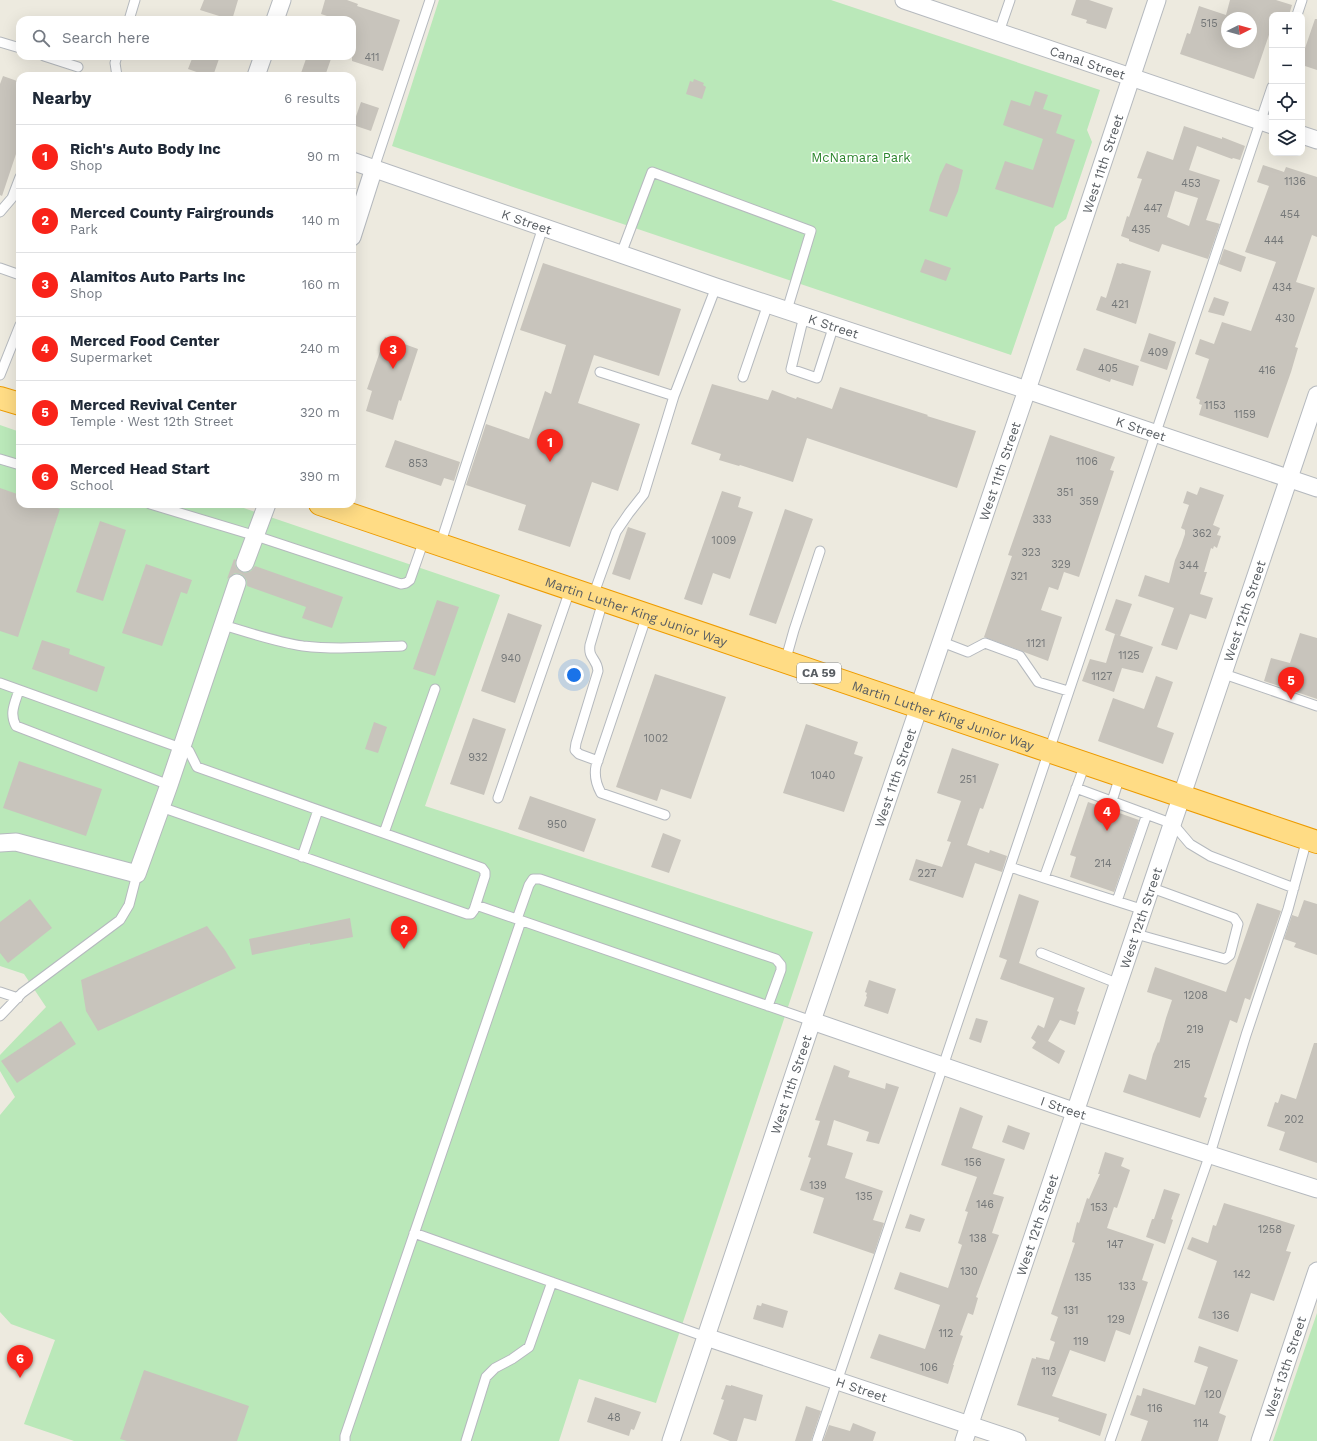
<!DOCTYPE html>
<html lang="en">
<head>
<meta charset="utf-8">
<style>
	:root { --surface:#fff; --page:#f6f6f7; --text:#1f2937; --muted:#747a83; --line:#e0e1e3; --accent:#f92319 }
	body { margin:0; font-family:"Work Sans",sans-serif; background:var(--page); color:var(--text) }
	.controls { position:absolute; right:12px; top:12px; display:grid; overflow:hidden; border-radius:8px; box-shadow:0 4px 16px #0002 }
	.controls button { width:36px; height:36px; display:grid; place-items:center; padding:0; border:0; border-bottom:1px solid var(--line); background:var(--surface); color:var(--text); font:20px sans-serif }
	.compass { position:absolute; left:1221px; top:12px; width:36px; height:36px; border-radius:50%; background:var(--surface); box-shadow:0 4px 16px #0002; rotate:84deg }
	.you { position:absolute; left:574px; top:675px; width:14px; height:14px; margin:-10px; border:3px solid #fff; border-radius:50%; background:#1a73e8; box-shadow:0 0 0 6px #1a73e833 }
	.badge { display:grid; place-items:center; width:26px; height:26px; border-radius:50%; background:var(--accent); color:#fff; font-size:13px; font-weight:700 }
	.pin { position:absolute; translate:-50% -33px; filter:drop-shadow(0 1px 2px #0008) }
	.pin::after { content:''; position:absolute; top:21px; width:14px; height:12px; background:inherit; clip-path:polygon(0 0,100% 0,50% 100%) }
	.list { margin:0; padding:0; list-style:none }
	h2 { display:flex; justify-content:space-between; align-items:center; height:52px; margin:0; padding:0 16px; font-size:17px }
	h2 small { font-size:13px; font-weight:400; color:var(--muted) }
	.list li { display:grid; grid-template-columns:26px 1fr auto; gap:12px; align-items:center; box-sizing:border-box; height:64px; padding:0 16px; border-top:1px solid var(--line) }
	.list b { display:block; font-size:15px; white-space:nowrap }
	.list p { margin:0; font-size:13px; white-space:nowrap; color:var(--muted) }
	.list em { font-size:13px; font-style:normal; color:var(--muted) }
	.icon { flex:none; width:22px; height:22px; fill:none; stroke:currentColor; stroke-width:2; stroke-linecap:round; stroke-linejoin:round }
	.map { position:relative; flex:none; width:1317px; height:1441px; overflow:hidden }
	.search { position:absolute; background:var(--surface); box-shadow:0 4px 16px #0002; left:16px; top:16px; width:340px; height:44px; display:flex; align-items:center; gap:10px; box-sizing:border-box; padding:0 14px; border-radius:12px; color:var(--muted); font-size:15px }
	.panel { position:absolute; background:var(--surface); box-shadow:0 4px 16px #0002; left:16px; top:72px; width:340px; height:436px; border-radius:12px }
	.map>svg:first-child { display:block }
	.green { fill:#bae8b9 }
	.building { fill:#c8c4bc; fill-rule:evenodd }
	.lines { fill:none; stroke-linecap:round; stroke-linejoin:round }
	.lane-casing { stroke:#b5b9be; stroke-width:11 }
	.street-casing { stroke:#b5b9be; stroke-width:19 }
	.highway-casing { stroke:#ed9b00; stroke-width:24 }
	.lane { stroke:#fff; stroke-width:9 }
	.street { stroke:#fff; stroke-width:17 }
	.highway { stroke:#ffdc85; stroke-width:22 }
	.labels { text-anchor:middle; stroke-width:3; stroke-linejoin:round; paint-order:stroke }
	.number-label { font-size:11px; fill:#747778 }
	.shield { fill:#fff; stroke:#8a8e91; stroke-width:1 }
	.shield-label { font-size:12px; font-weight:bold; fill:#585d62 }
	.street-label { font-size:13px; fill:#585d62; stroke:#fff }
	.park-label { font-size:13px; fill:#2d862e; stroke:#fff }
</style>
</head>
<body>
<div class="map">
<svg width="1317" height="1441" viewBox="0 0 1317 1441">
	<rect width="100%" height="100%" fill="#edeadf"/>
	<path class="green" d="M439,0H831L1100,90L1087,130L1092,142L1066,219L1055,227L1011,355L392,146Z
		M0,425L20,432V504H232L500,595L425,806L813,932L656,1403L579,1379L559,1441H74L24,1424L55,1340L11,1324L0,1312V1115L15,1097L0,1071V1055L46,1007L24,974L0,966Z
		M1317,1313V1441H1273Z"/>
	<path class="building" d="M204,0H238L232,20L200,10Z
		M325,0H347L358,4L357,6L400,20L383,71L352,61V20H339L321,14Z
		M1076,0H1089L1113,8L1106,29L1086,23L1087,20L1071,15Z
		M1230,0H1276L1292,5L1289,15H1272V26L1254,79L1180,54L1187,33L1190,34L1199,6L1226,15ZM1227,18H1251V42H1227Z
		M1315,19H1317V70L1302,65V57Z
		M193,56H220L213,76H208L188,69Z
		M307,56H332L325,76H300Z
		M3,76L20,82V142L2,196L0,195V84Z
		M694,79L704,83L703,85L706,87L702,99L686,94L690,81L693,82Z
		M1035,91L1048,95L1043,109L1062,115L1056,133L1075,140L1053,208L995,189L1005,161L1033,170L1043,139L1003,125L1011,100L1030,106Z
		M361,102L379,108L371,131L353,125Z
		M1184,126L1222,139V137L1245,146L1240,160L1233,158L1232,159L1197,146L1189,170L1220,180L1206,220L1220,224L1208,259L1162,244L1159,252L1129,241V239L1121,236L1127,216L1129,217L1142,179L1137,178L1147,151L1173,160ZM1175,191L1198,198L1189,226L1167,217Z
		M946,163L963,170L958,191L947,217L929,211L940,175Z
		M1263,165L1284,172L1286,167L1317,177V237L1312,235L1296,282L1315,288L1295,347L1298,348L1291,372L1268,438L1199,415L1202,405L1199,404L1200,400L1196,398L1209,359L1195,354L1200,339L1214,344L1222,322L1251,331L1276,262L1245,252L1269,186L1257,182Z
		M1224,249L1246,257L1241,272L1219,264Z
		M925,259L951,268L946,281L920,272Z
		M543,263L681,309L659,376L594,355L578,403L640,424L618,491L592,482L570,547L518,530L526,505L466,485L486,424L529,439L545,391L551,394L566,345L520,330Z
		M1117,263L1121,264L1122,263L1151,271L1136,324L1096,310L1101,296L1106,298Z
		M1214,297L1229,302L1224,316L1208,312Z
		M1149,333L1176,342L1167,370L1140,361Z
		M385,337L418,349L401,401L399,400L393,420L366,411L372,391L367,389Z
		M1084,348L1139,366L1133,386L1111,379L1110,382L1076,370Z
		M712,384L768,400L772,390L796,399L797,397L832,409L840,387L928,415L927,416L976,431L957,488L807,438L793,482L740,465L739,466L719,460L721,454L691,444Z
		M1050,435L1115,457L1110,470L1114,471L1079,577L1064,572L1058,590L1049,587L1041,610L1062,617L1048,661L984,637L1012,556L1008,555Z
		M395,440L460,462L454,481L444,478L441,486L385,467Z
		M1200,487L1224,495L1213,525L1220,528L1217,535L1221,536L1217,548L1214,546L1213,549L1211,548L1204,572H1207L1200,594L1213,598L1206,619L1190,614L1177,650L1161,645L1174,608L1138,596L1145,575L1169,583L1175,560L1181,546L1185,534V530L1181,528L1189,505L1183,503L1187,491L1197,495Z
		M0,488L20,495V504H46L60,509L18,637L0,631Z
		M722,491L741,497L738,507L753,512L730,579L713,573L702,605L684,599Z
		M785,509L813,519L776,624L749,615Z
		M100,521L126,530L103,601L76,592Z
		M628,527L646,533L630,580L612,574Z
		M234,559L236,560L235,564L237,569L242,572L246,573L251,571L255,566L343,597L332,628L302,618L306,607L247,586V581L244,576L241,574L235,573L227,579Z
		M146,564L192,580L187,594L181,592L162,646L122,633Z
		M1116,599L1132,604L1120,636L1105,630Z
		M437,600L459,607L435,676L413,669Z
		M508,613L542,625L515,703L481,691Z
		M1300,633L1317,638V699L1264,681L1271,658L1290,663Z
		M1115,634L1153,647L1143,673L1122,668L1114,692L1082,681L1090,659L1106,663Z
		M42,640L70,649L69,654L105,667L97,692L32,669Z
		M655,674L726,697L691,799L661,789L657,801L616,787Z
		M1156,676L1173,682L1157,727L1174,733L1163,764L1098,741L1113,698L1144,709Z
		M473,718L506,729L484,795L450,784Z
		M374,722L387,727L378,753L365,749Z
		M806,724L858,742L854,754L863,757L844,812L783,793Z
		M952,748L999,764L983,809L980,808L967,845L989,853L990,850L1007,856L1002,872L975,863L963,898L909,880L916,859L942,867L951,842L947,841L961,801L937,793Z
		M19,761L102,789L86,836L3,808Z
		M530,796L596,819L584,852L518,829Z
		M1088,802L1139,820L1114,892L1070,877L1076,857L1070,855Z
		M663,833L681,840L669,873L651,867Z
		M1019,894L1039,901L1019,963L1085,988L1077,1011L1079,1012L1075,1025L1060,1020L1048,1041L1065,1051L1059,1064L1032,1048L1036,1042L1031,1038L1038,1025L1044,1028L1054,998L1000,979L1007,960L999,957Z
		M30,899L52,928L8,963L0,953V922Z
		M1304,900L1317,904V955L1294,947L1296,943L1284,939L1292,915L1298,917Z
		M1257,903L1281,911L1250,1000L1245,998L1237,1023L1230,1020L1204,1097L1207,1098L1200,1118L1123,1092L1129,1074L1146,1080L1153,1054L1158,1042L1159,1043L1166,1018L1172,1000L1147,992L1155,967L1226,992Z
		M350,918L353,937L310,945V943L252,955L249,939Z
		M207,926L225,950L236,968L98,1031L86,1011L81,980Z
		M869,980L896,989L888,1014L864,1006L867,997L866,996L867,993L865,992Z
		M976,1018L988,1021L981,1043L969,1039Z
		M61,1021L76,1044L17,1083L1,1061Z
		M1314,1043H1317V1163L1279,1150L1285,1132L1267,1126L1275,1102L1278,1103L1281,1094L1296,1099Z
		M834,1065L850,1071L848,1077L885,1089L886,1083L899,1087L879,1144L866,1141L869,1132L834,1120L827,1145L853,1153L845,1178L883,1191L873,1220L884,1223L874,1254L813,1233L824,1198L800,1190L811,1158L808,1157L820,1121L815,1120Z
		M960,1107L983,1116L972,1148L1005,1159L993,1194L1004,1197L992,1233L999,1235L976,1297L978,1298L973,1315L968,1313L960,1335L963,1336L953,1365H954L948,1384L870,1358L879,1334L925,1349L940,1305L894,1289L900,1272L948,1288L962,1245L958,1243L968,1212L965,1211L977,1177L941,1165Z
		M1008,1125L1030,1133L1024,1150L1002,1142Z
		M1105,1152L1124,1158L1121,1166L1130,1170L1117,1208L1114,1207L1107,1228L1154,1244L1142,1280L1148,1282L1130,1335L1116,1330L1105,1362L1070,1350L1052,1396L1107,1414L1100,1436L1058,1421L1059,1418L1017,1405L1032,1358L1036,1359V1357L1049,1360L1055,1342L1050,1340L1058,1317L1051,1314L1075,1243L1072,1242L1077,1222L1079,1223L1087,1198L1089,1199L1100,1174H1098Z
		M1164,1189L1180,1194L1171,1219L1173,1220L1165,1244L1146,1237L1152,1219H1154Z
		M1224,1203L1295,1225L1286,1251L1291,1252L1274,1301L1251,1293L1238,1332L1198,1318L1217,1261L1187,1249L1192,1237L1208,1243L1213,1225L1216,1226Z
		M910,1214L925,1219L920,1232L905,1228Z
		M762,1303L788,1311L783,1328L753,1319L757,1305L761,1306Z
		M1199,1346L1238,1360L1219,1413L1226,1416L1218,1441H1141L1148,1421L1130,1415L1137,1395L1141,1396L1143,1388L1195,1405L1208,1367L1194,1362Z
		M144,1370L249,1406L237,1441H127L120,1439Z
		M726,1385L731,1386V1385L763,1395L756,1421L744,1418L737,1441H730L713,1434L724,1400L721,1399Z
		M595,1397L641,1412L634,1430L631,1429L629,1436L587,1422Z
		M806,1406L821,1411L811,1441H795Z
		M853,1423L876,1432L873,1441H823L829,1425L850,1431Z"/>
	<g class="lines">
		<defs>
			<path id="lane" d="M1297,15L1302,0
				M129,20L135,0
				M999,32L1010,0
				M0,42L20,48
				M44,56L78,67
				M117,76L115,63L117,56
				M374,168L430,0
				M0,212L12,198L20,177
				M621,254L652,172L811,231L787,310
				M0,268L20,275
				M804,316L791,369L817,378L834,325
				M600,372L674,396L716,287
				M0,375L20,325
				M743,377L768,304
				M0,459L20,465
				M150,504L256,536L401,584L406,583L410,580L424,540
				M440,545L543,227
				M593,596L616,532L629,513L644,494L674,396
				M647,615L596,766C594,776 596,784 601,793L665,815
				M223,625C250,633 276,642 303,646C336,650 369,647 402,646
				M942,642L968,652L985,643L1020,656L1038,682L1068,691
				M785,662L794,630L820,551
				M1224,674L1317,706
				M0,683L189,751L197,767L482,868L485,872V876L474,910L471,914H467L161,807
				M19,690C15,703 9,713 16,726L169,785
				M598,761L579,754L575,750L576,743L598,671C597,658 588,659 590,645L603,601
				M1076,788L1173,824L1190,844L1210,856L1294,888
				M498,798L570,590
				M1112,801L1120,776
				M384,833L435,689
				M302,857L318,810
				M1010,867L1144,910
				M1044,878L1085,764
				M1117,901L1147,814
				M476,905L812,1021
				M517,919L529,885L533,879H540L776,959L781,965V970L768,1006
				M1136,934L1225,959L1230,955L1238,924L1234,918L1152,888
				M1041,953L1119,984
				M0,992L18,998
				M0,1016L22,993L120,920L129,905L137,874
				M414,1233L706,1337
				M345,1441V1436L521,921
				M466,1441L486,1377L495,1368L512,1359L529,1347L552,1282
				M817,1441L1272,87
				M1110,1441L1210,1154L1246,1035L1288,909L1307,839"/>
			<g id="street">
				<path id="s1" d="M904,0L1272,125"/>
				<path d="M275,20L282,0"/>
				<path d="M256,76L263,56"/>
				<path d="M1302,135L1317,140"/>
				<path id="s2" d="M352,161L716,287L1027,390L1317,488"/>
				<path d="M352,237L374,168"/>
				<path d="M245,563L267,504"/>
				<path d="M0,843L16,842L137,874L169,785L237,583"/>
				<path id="s3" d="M812,1021L1076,1112L1317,1189"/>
				<path id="s4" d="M706,1337L1017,1441"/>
				<path id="s5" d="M671,1441L812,1021L1027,390L1157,0"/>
				<path id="s6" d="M964,1441L1317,395"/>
				<path id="s7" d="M1260,1441L1317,1271"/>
			</g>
			<g id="highway">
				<path d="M0,398L20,404"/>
				<path id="s8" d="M320,504L1317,842"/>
			</g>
		</defs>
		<use href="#lane" class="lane-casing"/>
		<use href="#street" class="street-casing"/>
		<use href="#highway" class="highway-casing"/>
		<use href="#lane" class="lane"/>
		<use href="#street" class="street"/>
		<use href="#highway" class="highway"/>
	</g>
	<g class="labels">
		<g class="number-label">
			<text x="1209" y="27">515</text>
			<text x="372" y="61">411</text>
			<text x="1295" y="185">1136</text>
			<text x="1191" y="187">453</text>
			<text x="1153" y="212">447</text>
			<text x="1290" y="218">454</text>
			<text x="1141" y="233">435</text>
			<text x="1274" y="244">444</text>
			<text x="1282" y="291">434</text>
			<text x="1120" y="308">421</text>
			<text x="1285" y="322">430</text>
			<text x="1158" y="356">409</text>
			<text x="1108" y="372">405</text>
			<text x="1267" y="374">416</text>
			<text x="1215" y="409">1153</text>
			<text x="1245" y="418">1159</text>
			<text x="1087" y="465">1106</text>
			<text x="418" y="467">853</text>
			<text x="1065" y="496">351</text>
			<text x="1089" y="505">359</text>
			<text x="1042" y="523">333</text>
			<text x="1202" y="537">362</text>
			<text x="724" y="544">1009</text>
			<text x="1031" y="556">323</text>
			<text x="1061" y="568">329</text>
			<text x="1189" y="569">344</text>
			<text x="1019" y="580">321</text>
			<text x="1036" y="647">1121</text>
			<text x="1129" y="659">1125</text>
			<text x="511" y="662">940</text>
			<text x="1102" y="680">1127</text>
			<text x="656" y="742">1002</text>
			<text x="478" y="761">932</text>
			<text x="823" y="779">1040</text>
			<text x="968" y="783">251</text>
			<text x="557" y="828">950</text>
			<text x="1103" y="867">214</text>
			<text x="927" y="877">227</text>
			<text x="1196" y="999">1208</text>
			<text x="1195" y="1033">219</text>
			<text x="1182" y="1068">215</text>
			<text x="1294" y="1123">202</text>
			<text x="973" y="1166">156</text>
			<text x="818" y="1189">139</text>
			<text x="864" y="1200">135</text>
			<text x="985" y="1208">146</text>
			<text x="1099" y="1211">153</text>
			<text x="1270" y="1233">1258</text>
			<text x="978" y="1242">138</text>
			<text x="1115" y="1248">147</text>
			<text x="969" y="1275">130</text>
			<text x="1242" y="1278">142</text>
			<text x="1083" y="1281">135</text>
			<text x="1127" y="1290">133</text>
			<text x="1071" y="1314">131</text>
			<text x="1221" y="1319">136</text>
			<text x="1116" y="1323">129</text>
			<text x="946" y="1337">112</text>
			<text x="1081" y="1345">119</text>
			<text x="929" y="1371">106</text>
			<text x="1049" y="1375">113</text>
			<text x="1213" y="1398">120</text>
			<text x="1155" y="1412">116</text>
			<text x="614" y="1421">48</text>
			<text x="1201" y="1427">114</text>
		</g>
		<rect class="shield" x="797" y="663" width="44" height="20" rx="3"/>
		<g class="shield-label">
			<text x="819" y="677">CA 59</text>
		</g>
		<g class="street-label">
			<text dy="5" stroke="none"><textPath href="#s1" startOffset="194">Canal Street</textPath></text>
			<text dy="5" stroke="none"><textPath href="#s5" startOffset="1348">West 11th Street</textPath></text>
			<text dy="5" stroke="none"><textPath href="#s2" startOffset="185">K Street</textPath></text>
			<text dy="5" stroke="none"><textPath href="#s2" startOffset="509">K Street</textPath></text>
			<text dy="5" stroke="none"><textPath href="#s2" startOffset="833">K Street</textPath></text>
			<text dy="5" stroke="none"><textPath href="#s5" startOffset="1024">West 11th Street</textPath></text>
			<text dy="5" stroke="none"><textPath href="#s6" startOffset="876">West 12th Street</textPath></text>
			<text dy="5" stroke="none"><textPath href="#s8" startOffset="334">Martin Luther King Junior Way</textPath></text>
			<text dy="5" stroke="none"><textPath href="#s8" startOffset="658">Martin Luther King Junior Way</textPath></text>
			<text dy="5" stroke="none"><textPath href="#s5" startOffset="700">West 11th Street</textPath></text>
			<text dy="5" stroke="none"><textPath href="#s6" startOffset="552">West 12th Street</textPath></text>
			<text dy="5" stroke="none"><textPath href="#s5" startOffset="376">West 11th Street</textPath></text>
			<text dy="5" stroke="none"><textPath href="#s3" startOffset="266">I Street</textPath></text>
			<text dy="5" stroke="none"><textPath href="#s6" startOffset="228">West 12th Street</textPath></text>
			<text dy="5" stroke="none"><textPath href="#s7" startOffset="78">West 13th Street</textPath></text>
			<text dy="5" stroke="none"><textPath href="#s4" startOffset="164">H Street</textPath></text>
		</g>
		<g class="park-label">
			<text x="861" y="162">McNamara Park</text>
		</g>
	</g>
</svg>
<div class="controls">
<button>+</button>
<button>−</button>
<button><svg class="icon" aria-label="locate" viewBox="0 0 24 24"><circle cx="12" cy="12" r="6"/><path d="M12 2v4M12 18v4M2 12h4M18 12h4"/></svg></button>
<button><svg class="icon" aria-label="layers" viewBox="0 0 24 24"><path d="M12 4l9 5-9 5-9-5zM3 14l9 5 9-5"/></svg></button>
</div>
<svg class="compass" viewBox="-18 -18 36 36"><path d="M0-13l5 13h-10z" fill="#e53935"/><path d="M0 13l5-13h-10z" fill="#747a83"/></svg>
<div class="you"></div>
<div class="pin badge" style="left:550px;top:462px">1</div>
<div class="pin badge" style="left:404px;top:949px">2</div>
<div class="pin badge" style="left:393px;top:369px">3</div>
<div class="pin badge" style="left:1107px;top:831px">4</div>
<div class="pin badge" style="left:1291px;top:700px">5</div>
<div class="pin badge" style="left:20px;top:1378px">6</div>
<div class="search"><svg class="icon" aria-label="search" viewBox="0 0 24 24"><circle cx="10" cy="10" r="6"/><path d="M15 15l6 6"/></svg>Search here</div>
<section class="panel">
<h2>Nearby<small>6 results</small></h2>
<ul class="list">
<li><span class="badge">1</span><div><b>Rich's Auto Body Inc</b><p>Shop</p></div><em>90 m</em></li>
<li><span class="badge">2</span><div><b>Merced County Fairgrounds</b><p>Park</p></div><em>140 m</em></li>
<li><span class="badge">3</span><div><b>Alamitos Auto Parts Inc</b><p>Shop</p></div><em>160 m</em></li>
<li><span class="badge">4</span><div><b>Merced Food Center</b><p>Supermarket</p></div><em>240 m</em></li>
<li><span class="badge">5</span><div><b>Merced Revival Center</b><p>Temple · West 12th Street</p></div><em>320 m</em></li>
<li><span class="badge">6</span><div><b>Merced Head Start</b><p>School</p></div><em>390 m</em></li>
</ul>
</section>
</div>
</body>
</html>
